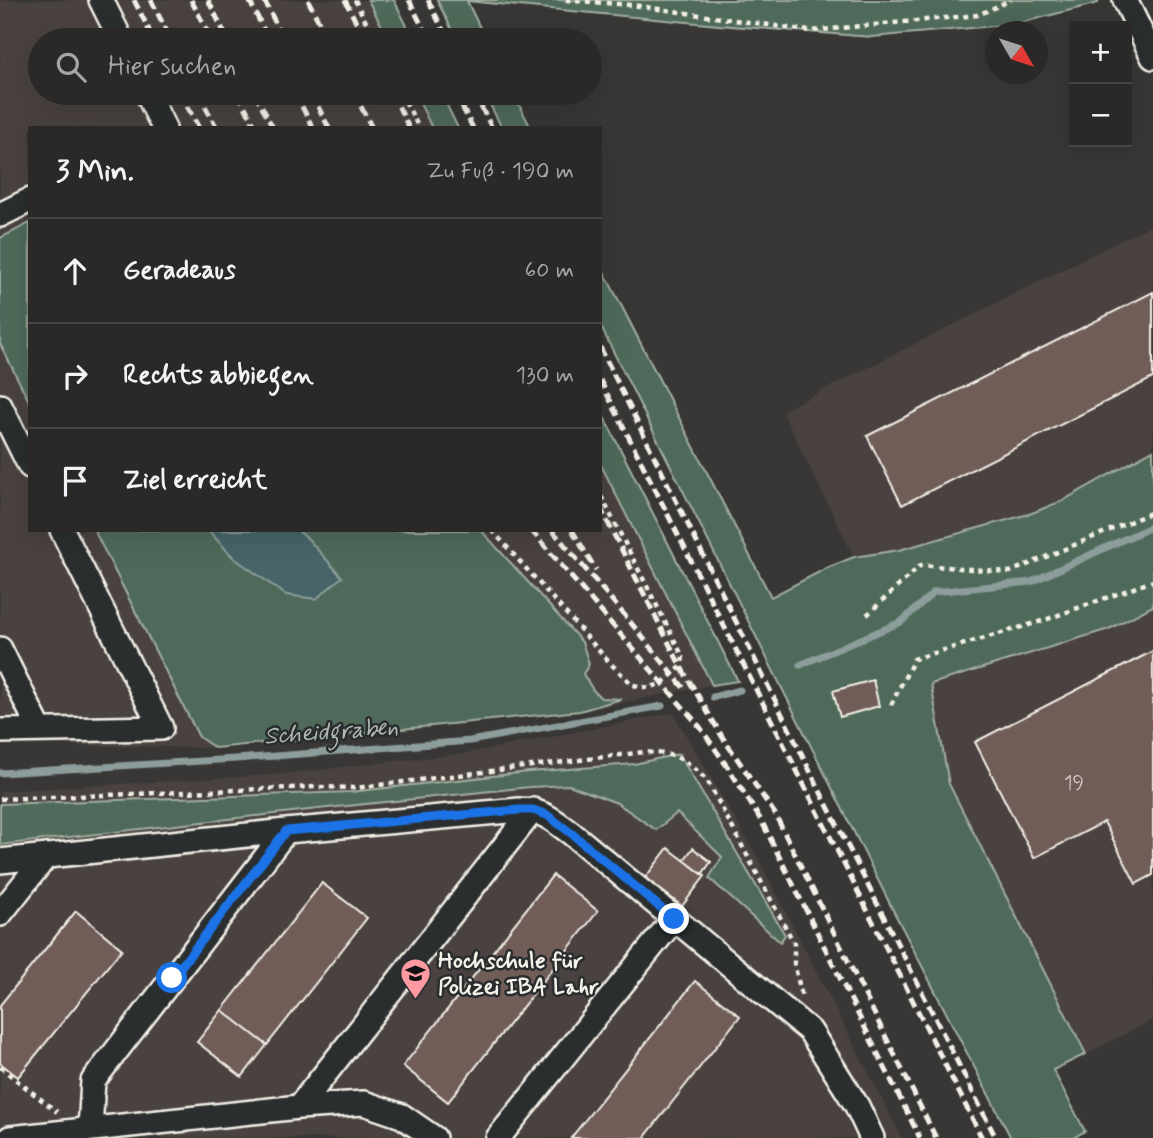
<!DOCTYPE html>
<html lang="de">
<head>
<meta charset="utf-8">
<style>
	:root { --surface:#2a2928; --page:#363534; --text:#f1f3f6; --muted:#a5a6a8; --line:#464545 }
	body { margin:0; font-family:Mynerve,sans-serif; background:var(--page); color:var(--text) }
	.controls { position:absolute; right:21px; top:21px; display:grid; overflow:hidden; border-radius:0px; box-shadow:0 7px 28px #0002 }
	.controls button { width:63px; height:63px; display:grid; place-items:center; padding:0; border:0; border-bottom:2px solid var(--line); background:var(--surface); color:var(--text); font:35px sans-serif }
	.compass { position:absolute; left:985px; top:21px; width:63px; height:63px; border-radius:50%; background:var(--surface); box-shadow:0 7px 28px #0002; rotate:129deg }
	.stop { position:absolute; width:21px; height:21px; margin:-16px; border:5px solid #1a73e8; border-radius:50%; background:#fff }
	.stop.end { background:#1a73e8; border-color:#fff; box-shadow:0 2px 7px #0008 }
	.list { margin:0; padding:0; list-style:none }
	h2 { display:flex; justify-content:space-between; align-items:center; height:91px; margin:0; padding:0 28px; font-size:30px }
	h2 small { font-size:23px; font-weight:400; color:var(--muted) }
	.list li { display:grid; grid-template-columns:46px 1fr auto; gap:21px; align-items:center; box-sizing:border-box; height:105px; padding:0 28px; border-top:2px solid var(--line) }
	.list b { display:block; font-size:26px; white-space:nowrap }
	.list em { font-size:23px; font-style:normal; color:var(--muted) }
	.icon { flex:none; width:38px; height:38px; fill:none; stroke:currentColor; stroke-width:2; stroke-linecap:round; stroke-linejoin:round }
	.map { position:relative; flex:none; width:1153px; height:1138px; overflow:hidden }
	.search { position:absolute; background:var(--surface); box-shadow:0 7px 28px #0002; left:28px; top:28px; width:574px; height:77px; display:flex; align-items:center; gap:18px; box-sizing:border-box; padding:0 24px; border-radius:38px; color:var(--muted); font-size:26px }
	.panel { position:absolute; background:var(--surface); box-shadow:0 7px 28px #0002; left:28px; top:126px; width:574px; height:406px; border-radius:0px }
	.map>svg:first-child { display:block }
	.built { fill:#484240 }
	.green { fill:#506b5a; stroke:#a2aea1; stroke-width:2 }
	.water { fill:#476569; stroke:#8c9d9c; stroke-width:2 }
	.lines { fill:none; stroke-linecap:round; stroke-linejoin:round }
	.stream { stroke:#8c9d9c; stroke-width:7 }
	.building { fill:#6f5d58; stroke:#f4f1e8; stroke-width:2 }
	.minor-casing { stroke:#f4f1e8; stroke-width:28 }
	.path { stroke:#f4f1e8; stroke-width:4.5; stroke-dasharray:5 5; stroke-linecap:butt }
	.minor { stroke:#2a2d2e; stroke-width:23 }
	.rail { stroke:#f4f1e8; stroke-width:5; stroke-dasharray:10 5; stroke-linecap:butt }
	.route { stroke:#1a73e8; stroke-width:9 }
	.labels { text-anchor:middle; stroke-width:5; stroke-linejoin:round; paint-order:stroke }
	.number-label { font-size:19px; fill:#d3ccc4 }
	.poi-label { font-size:23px; font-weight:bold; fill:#f4f1e8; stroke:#2a2d2e; text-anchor:start }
	.water-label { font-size:24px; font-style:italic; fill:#afb9b5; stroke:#2a2d2e }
</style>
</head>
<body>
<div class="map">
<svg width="1153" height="1138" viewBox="0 0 1153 1138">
	<rect width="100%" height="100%" fill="#383736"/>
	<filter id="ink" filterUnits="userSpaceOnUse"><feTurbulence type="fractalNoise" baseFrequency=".0143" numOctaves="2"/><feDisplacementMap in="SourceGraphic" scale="14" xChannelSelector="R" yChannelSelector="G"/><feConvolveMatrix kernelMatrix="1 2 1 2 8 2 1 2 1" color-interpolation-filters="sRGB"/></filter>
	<g filter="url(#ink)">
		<path class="built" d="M0,0H368L389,40H40V93H415L432,128H30V530H600V463L712,685L580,711L215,748L0,744Z
			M1153,224V450L1062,501L1031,513L899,550L854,557L782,411Z
			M1153,606V1020L1086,1054L949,784L931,684L1109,629Z
			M673,713L760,862L902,1138H0V791L272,775L468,753Z"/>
		<path class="green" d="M368,0H394L414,40H389Z
			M437,0H1097L1098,3L1016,24L872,37L718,25L467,1L486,40H457Z
			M415,93H441L458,128H432Z
			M484,93H513L531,128H502Z
			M30,223V403L0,344V238Z
			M600,264L771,597L829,567L854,557L899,550L1032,513L1062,501L1153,450V606L1109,629L931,684L949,784L1086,1054L1053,1070L1085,1131L1073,1138H1011L894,912L600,325Z
			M600,409L738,681L712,685L600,463Z
			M94,530H208L234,558L341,577L308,539L297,530H481L582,642L589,664L583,674L593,690L601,698L621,699L580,711L215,748L199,737Z
			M679,754L785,935L780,942L709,878L722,857L677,813L656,830L617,803L569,785L530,787L318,809L0,845V804L350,792L528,772L634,764Z"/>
		<path class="water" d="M208,530H297L308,539L342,577L316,599L286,595L234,558Z"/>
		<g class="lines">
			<path class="stream" d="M800,665L901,622L934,592L1031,582L1153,526
				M713,697L740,690
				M0,773L236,759L470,741L662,706"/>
		</g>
		<path class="building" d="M1153,292V378L902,505L867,436Z
			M1153,651V875L1136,884L1104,822L1034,858L975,742Z
			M873,680L879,706L840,717L833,691Z
			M668,848L705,876L682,906L645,878Z
			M693,848L711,862L702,874L684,860Z
			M553,875L598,911L448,1102L403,1066Z
			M322,883L367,918L267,1045L222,1010Z
			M76,911L122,949L18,1077L0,1063V1005Z
			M695,981L740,1016L644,1138H571Z
			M222,1010L267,1045L242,1077L197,1042Z"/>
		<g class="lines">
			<defs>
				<path id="minor" d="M101,0L121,40
					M1125,0L1153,57
					M147,93L164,128
					M0,215L30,200
					M0,406L30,466
					M0,649L40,730
					M0,731L161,728L62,530
					M0,861L286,831L519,810C543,810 553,820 571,833L810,1031L857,1106L872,1138
					M0,914L46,856
					M299,1107L533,810
					M90,1129L93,1081L286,831
					M10,1138L299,1107L364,1103L402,1116L434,1138
					M498,1138L674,919"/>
			</defs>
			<use href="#minor" class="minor-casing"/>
			<path class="path" d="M355,0L375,40
				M566,0L632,5L810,31L978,15L1011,0
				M401,93L419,128
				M492,530L611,664L633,685L649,688L662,683L681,667L683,657L600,494
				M867,615L921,565L1010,572L1153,512
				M891,705L914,659L1042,621L1153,581
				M0,799L316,787L355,788L644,752C677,754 686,758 708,782L794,943V963L802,997
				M0,1067L57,1112"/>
			<use href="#minor" class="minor"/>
			<path class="rail" d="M134,0L154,40
				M151,0L171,40
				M191,0L212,40
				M208,0L228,40
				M249,0L269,40
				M264,0L284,40
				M308,0L328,40
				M345,0L365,40
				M409,0L429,40
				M428,0L448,40
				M180,93L199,128
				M198,93L217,128
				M238,93L256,128
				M255,93L273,128
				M295,93L313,128
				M311,93L329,128
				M354,93L372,128
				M392,93L409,128
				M455,93L473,128
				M474,93L492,128
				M600,347L820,791L996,1138
				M600,380L982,1138
				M600,507L681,667L723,738L775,814L936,1138
				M531,530L700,727L731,772L762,822L920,1138
				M552,530L622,612L684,688
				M572,530L596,570"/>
		</g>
	</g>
	<g class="lines" filter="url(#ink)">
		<path class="route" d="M172,978L286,831L519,810H533L547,815L571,833L674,919"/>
	</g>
	<defs>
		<symbol id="university-pin" viewBox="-11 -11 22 30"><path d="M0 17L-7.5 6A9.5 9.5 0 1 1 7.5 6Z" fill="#ff9aa2" stroke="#2a2d2e"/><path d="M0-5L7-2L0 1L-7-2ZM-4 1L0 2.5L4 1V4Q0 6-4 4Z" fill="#111"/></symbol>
	</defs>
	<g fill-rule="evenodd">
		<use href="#university-pin" x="398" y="956" width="35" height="47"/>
	</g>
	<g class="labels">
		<g class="number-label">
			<text x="1074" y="789">19</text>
		</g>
		<g class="poi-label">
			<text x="438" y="968">Hochschule für<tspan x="438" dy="26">Polizei IBA Lahr</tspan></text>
		</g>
		<g class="water-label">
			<text transform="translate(331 731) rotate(-4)" y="8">Scheidgraben</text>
		</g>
	</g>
</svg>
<div class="controls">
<button>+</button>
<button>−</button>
</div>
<svg class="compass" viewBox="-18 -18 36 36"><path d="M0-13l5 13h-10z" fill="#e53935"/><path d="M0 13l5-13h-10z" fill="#a5a6a8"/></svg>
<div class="stop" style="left:172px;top:978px"></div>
<div class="stop end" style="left:674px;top:919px"></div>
<div class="search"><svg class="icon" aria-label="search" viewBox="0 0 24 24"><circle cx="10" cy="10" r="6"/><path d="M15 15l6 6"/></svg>Hier suchen</div>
<section class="panel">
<h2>3 Min.<small>Zu Fuß · 190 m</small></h2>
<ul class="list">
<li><svg class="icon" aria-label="ahead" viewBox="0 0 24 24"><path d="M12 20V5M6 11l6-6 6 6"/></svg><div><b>Geradeaus</b></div><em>60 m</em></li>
<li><svg class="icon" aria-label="right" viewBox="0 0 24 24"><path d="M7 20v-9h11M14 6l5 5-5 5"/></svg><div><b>Rechts abbiegen</b></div><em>130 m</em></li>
<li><svg class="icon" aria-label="arrive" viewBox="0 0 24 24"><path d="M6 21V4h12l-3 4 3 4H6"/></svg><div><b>Ziel erreicht</b></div></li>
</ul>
</section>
</div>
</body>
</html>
